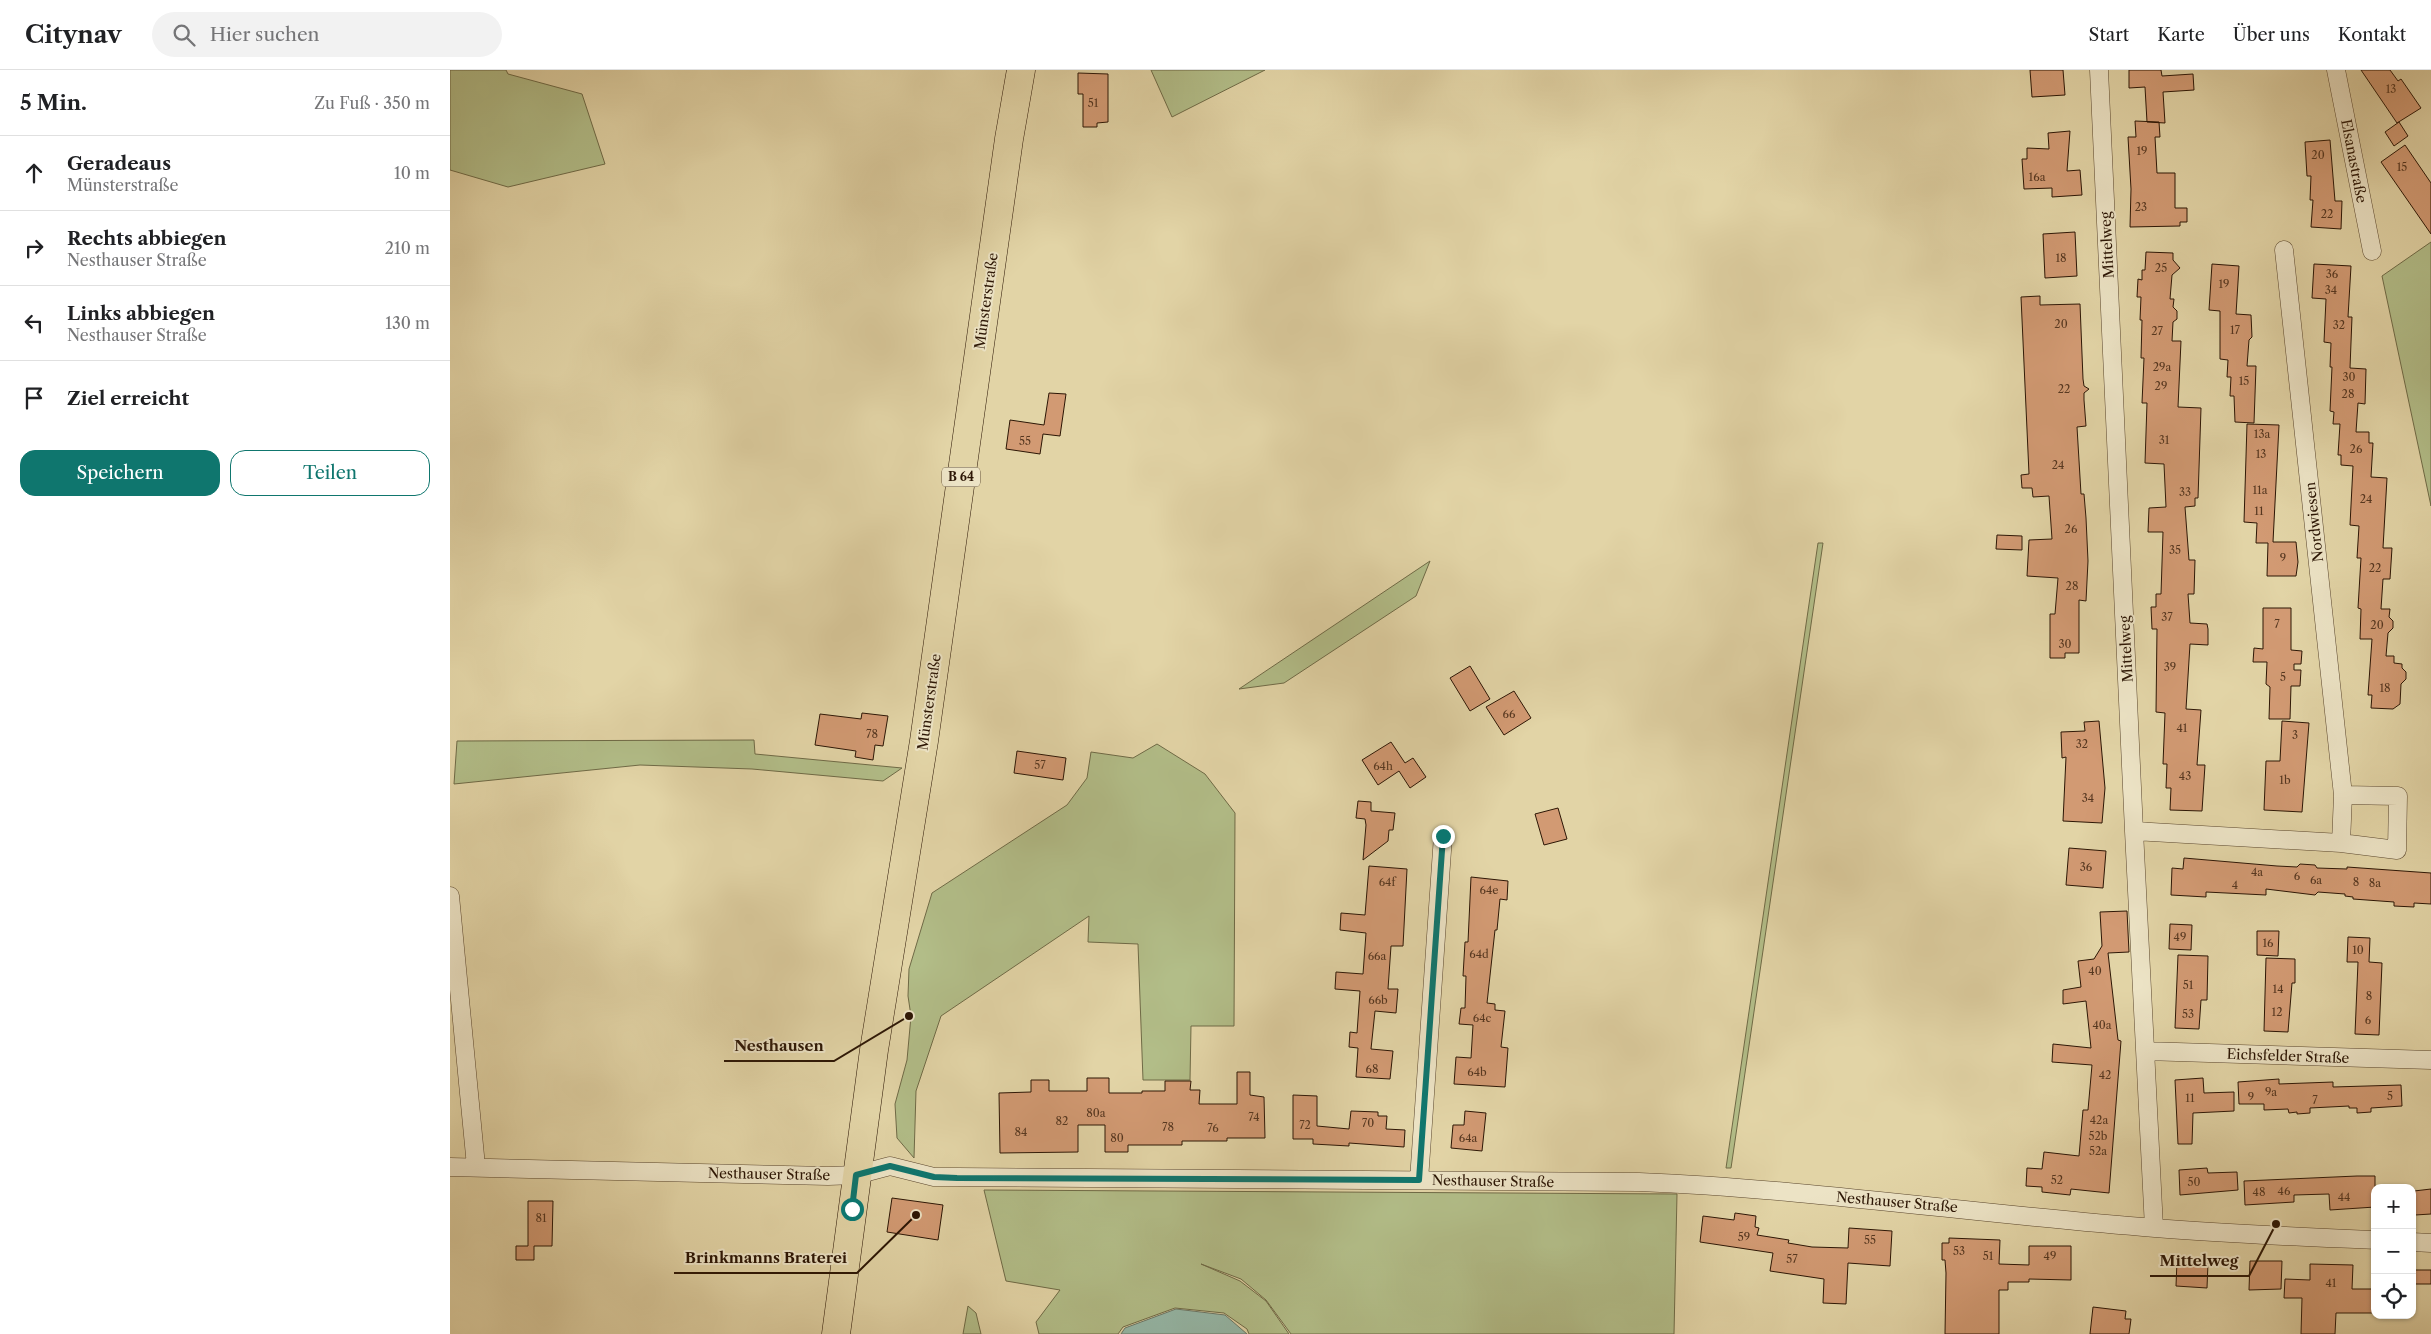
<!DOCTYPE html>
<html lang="de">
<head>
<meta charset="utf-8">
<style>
	:root { --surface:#fff; --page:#f2f2f2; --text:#202124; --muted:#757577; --line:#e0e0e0; --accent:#0f766e }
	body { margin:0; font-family:"Libre Caslon Text",serif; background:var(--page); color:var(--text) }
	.controls { position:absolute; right:15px; bottom:15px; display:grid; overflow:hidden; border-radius:10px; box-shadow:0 1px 4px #0004 }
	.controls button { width:45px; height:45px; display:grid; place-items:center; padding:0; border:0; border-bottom:1px solid var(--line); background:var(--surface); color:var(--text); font:25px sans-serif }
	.stop { position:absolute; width:15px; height:15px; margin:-11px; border:4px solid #0f766e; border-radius:50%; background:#fff }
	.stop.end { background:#0f766e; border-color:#fff; box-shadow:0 1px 5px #0008 }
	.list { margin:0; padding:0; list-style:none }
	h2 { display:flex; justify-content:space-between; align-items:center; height:65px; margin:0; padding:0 20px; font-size:21px }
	h2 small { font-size:16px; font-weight:400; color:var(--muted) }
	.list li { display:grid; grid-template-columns:32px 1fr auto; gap:15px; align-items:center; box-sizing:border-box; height:75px; padding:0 20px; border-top:1px solid var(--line) }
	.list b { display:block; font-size:19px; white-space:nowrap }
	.list p { margin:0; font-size:16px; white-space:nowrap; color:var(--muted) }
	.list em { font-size:16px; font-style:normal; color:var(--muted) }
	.actions { display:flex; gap:10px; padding:15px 20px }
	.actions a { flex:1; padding:11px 0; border:1px solid var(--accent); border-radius:15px; text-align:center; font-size:18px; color:var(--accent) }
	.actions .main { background:var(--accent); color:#fff }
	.icon { flex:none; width:28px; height:28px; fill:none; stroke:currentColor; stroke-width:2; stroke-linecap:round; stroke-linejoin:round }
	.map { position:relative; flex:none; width:1981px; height:1264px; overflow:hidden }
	header { display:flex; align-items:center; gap:30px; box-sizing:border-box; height:70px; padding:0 25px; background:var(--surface); border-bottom:1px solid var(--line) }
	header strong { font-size:24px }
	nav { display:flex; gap:28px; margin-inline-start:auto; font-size:18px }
	.search { width:350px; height:45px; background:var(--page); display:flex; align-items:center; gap:12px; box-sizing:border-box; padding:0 18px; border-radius:28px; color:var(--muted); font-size:19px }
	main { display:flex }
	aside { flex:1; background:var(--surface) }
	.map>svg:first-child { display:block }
	.green { fill:#b2bd88; stroke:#6f6a46 }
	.water { fill:#95b8a8; stroke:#6b7767 }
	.building { fill:#d29a73; stroke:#2c1605 }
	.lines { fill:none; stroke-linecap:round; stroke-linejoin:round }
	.street-casing { stroke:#5a462d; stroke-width:19 }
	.primary-casing { stroke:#2c1605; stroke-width:29 }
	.street { stroke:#ece3c5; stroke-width:18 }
	.primary { stroke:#e2d4a6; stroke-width:28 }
	.route { stroke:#0f766e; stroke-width:6 }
	.labels { text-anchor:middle; stroke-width:4; stroke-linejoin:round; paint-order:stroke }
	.number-label { font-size:11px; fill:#563720 }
	.shield { fill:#ece3c5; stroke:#66543f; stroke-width:1 }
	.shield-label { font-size:12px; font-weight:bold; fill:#2c1605 }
	.street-label { font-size:14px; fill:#2c1605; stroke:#ece3c5 }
	.leader { fill:none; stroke:#2c1605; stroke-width:2 }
	.callout-dot { fill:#2c1605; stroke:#ece3c5; stroke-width:2 }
	.callout-label { font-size:15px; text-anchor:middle; font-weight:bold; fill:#2c1605; stroke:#ece3c5; stroke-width:4; stroke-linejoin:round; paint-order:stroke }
</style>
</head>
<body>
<header>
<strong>Citynav</strong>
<div class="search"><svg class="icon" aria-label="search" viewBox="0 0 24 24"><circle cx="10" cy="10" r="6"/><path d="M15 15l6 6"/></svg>Hier suchen</div>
<nav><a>Start</a><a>Karte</a><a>Über uns</a><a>Kontakt</a></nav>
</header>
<main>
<aside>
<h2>5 Min.<small>Zu Fuß · 350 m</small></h2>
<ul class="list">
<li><svg class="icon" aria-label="ahead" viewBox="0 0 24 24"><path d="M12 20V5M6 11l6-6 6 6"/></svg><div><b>Geradeaus</b><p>Münsterstraße</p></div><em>10 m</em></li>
<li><svg class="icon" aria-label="right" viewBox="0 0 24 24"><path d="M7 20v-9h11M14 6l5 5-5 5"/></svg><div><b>Rechts abbiegen</b><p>Nesthauser Straße</p></div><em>210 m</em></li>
<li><svg class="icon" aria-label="left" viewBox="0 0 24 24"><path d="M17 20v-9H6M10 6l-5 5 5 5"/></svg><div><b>Links abbiegen</b><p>Nesthauser Straße</p></div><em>130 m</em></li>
<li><svg class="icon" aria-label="arrive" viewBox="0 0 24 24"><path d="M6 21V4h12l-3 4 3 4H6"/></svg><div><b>Ziel erreicht</b></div></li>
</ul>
<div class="actions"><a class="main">Speichern</a><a>Teilen</a></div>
</aside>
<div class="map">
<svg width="1981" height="1264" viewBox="0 0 1981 1264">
	<rect width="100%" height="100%" fill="#e2d4a6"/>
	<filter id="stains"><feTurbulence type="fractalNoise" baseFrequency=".004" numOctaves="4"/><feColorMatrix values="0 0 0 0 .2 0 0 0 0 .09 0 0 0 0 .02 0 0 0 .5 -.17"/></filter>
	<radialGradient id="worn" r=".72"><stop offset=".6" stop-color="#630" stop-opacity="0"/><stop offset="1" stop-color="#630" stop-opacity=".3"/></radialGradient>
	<path class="green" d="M0,0H56L58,4L132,24L155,94L58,117L0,100Z
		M701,0H815L722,47Z
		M1981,172V436L1932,206Z
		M1368,473H1373L1281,1098H1276Z
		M980,491L966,526L834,613L789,619Z
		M304,670L305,684L452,698L433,711L302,699L190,695L4,714L7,671Z
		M707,674L755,704L785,743L784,956H741L740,1010H693L688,874L638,872L639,846L491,946L466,1021L464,1088L447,1068L445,1034L457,990L461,946L458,926L459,899L482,823L617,735L637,708L641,682L683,688Z
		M534,1120L1227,1124L1224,1264H841L816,1230L791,1209L751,1194L790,1211L816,1231L839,1264H799L797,1259L774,1243L725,1238L673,1257L668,1264H589L586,1252L610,1220L556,1211Z
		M518,1236L526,1243L531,1264H513Z"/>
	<path class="water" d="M726,1239L775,1245L797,1264H671L675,1258Z"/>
	<path class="building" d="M1580,0H1613L1615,25L1582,27Z
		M1679,0H1711L1712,6L1743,4L1744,20L1713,22L1715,53L1697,52L1695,17L1679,18Z
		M1911,0H1940L1948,11L1951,9L1971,38L1947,53Z
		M628,3L658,4V52L647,53V57H633V24H628Z
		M1685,51L1709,52L1710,67H1705L1707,103H1725V138H1737V152H1730V156L1680,157L1681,119L1678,67H1686Z
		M1949,52L1958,66L1944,76L1935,62Z
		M1620,61L1617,101L1630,100L1632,125L1602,127V118L1574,119L1572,89H1577V78L1599,79L1598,63Z
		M1880,70L1885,131H1892L1891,159L1861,157L1863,130H1860L1861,106H1857L1855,72Z
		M1955,75L1981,113V164L1931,92Z
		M1625,162L1627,206L1595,208L1593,164Z
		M1696,182L1723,183V190L1730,198L1722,205L1720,229H1724L1723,237L1727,241V249L1723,252L1722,271H1731L1728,337L1751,338L1748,428H1745V436L1735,437L1739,490H1745L1744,524H1738L1740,553L1757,554L1758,559V575L1740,574L1736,639L1751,640L1747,695H1755L1752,741L1720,740L1721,718H1716L1717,694H1713L1715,643L1706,642L1707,559H1702L1701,537H1706V524H1711L1713,462H1698L1699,438L1716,437L1714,394L1695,393L1697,333H1692L1694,288H1691L1692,250H1690L1691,227H1687L1688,209L1692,210V200H1695Z
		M1762,194L1789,196L1786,244L1801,245L1802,267L1799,270L1797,296H1806L1804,353L1785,352L1784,326H1780L1781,307H1777L1778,290L1770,289V241L1759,240Z
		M1864,194L1901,196L1898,247H1902L1900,298L1916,299L1915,334L1908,333L1906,362H1919V373H1923L1921,407L1937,408L1933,478H1942L1940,509H1933L1931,539H1940L1939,547L1943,551V558L1938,563L1936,586H1944V593L1952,594V598L1956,602V609L1951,614L1950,634L1943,639L1921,638L1922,625H1918L1922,569H1910L1911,539L1908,538L1911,488H1907L1909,456L1900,455L1903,396L1891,395V385H1888L1890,354H1883L1884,342L1880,341L1882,297H1880L1881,273L1874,272L1876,229L1862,228Z
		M1590,226V235L1630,234L1633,309L1634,316L1639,319L1634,323V330L1636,356L1627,357L1631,424H1634L1636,448L1638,491L1636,531L1629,530V583H1615V588H1600V544H1605L1608,508L1577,506L1579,470L1602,469L1599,426L1583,427L1582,418H1572L1571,405L1579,404L1571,227Z
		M599,323L616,324L610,366L593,364L590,384L556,379L560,350L594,355Z
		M1797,354L1829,355L1823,472H1846L1848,492L1846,506H1817L1818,473H1806L1807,453L1794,452Z
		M1547,465L1572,466V480L1546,479Z
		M1813,538H1841V580L1852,581L1851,594H1844V600H1851L1850,616H1841L1840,649H1819L1820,617L1816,614L1817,592H1803L1804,578L1813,579Z
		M1020,596L1040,629L1020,641L1000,608Z
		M1064,621L1081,648L1054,665L1036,637Z
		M412,643L438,646L433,676L425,675L423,690L405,687L406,681L365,675L370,644L411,649Z
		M1649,651L1655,718L1652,753L1613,751L1616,687L1612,688L1611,662L1635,661L1634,652Z
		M1832,651L1859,653L1852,742L1814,740L1816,691H1830Z
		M941,672L955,693L963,688L976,707L960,718L949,701L928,715L912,690Z
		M567,681L616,688L613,710L564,703Z
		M908,731L921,732V741L945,743L943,760H939L938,771L913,790L916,755L915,749L906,748Z
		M1108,738L1117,769L1094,775L1085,744Z
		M1619,778L1656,781L1653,818L1616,815Z
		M1734,788L1827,796L1847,797L1850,794L1865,795L1867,798L1897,799V797L1981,803V834L1964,833V837L1944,836V832L1903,829V827L1895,826V824L1868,822L1865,825L1816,819V825L1756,822V827L1721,825L1722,798L1733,799Z
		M919,796L957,799L953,876H941L938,919H948L946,943L925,941L921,979L943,981L940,1009L906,1007L908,978L899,977L900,962L907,963L910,921L885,919L886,902L913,904L916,863L890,860L891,843L915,845Z
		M1021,807L1058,811L1057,830L1050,829L1047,860H1045L1037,933L1045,934V940L1055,941L1051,977L1058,978L1055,1017L1004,1014L1006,987L1021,988L1023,955L1009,954L1011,938H1015L1016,906H1013L1015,872H1018Z
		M1677,841L1679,882L1658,883L1668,970L1671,971L1659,1123L1621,1119L1620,1125L1592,1122V1117L1576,1116L1577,1098L1592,1099L1594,1082L1629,1086L1633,1040H1638L1642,995L1602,992L1603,974L1641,978L1636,931L1613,934V920L1631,917L1628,891L1644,889L1652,876L1650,842Z
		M1720,854L1742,855L1741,880L1719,879Z
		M1807,861H1829L1828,886L1807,885Z
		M1898,867L1920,868L1919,892L1932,893L1929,965L1905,964L1908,892H1897Z
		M1728,885L1758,886L1757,930H1751L1749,959L1725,958Z
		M1816,888L1845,889V913H1842L1838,962L1814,961Z
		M787,1002H800V1025L814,1027L815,1068H777V1071H732V1075H678V1082H655V1055H628V1082L550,1083L549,1023L581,1022V1010H599V1021H637V1008H659V1023H692V1021H715V1011H741L740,1020H750L749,1034H787Z
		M1753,1008L1754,1023L1784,1022V1041L1743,1043L1742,1074H1728L1725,1010Z
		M1829,1009V1014L1883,1012V1017L1951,1015L1952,1036L1921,1038V1042L1907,1043V1038H1899V1036L1860,1038V1043L1847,1044V1042L1839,1043L1838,1039L1814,1040V1034H1789L1788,1012Z
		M843,1025L867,1026V1056L899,1059L901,1041L928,1042V1046H937L936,1059L955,1060L954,1077L899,1073V1076L863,1074V1069H843Z
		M1015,1041L1036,1043L1032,1081L1001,1078L1003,1055H1014Z
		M1757,1098L1758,1103L1787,1102L1788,1120L1730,1125L1729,1100Z
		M1907,1106H1925V1137L1880,1140L1879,1124L1844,1125V1132L1795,1135L1794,1111Z
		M1981,1119V1144L1965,1145L1964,1121Z
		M442,1128L493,1135L488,1170L437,1162Z
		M78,1131H103L102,1176H84V1190H66V1176H78Z
		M1285,1143L1306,1146L1305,1157L1309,1158L1307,1165L1339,1170L1338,1173L1362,1177L1398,1178L1399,1158L1442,1161L1440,1196L1398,1193L1396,1234L1373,1233L1374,1209L1320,1201L1323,1183L1250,1172L1253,1146L1284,1150Z
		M1499,1168L1550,1170L1549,1194L1579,1195V1176H1621V1210L1579,1209V1212H1558V1220H1549V1264H1495L1496,1203L1495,1190H1492V1173H1499Z
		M1727,1191L1758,1193L1757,1218L1726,1216Z
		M1800,1191H1832L1831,1219L1799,1220Z
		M1860,1194L1903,1195L1902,1219H1925V1243H1886L1885,1264H1851L1852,1228H1834L1835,1209L1860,1210Z
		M1962,1200H1981V1214H1962Z
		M1643,1237L1676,1241L1675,1249H1681L1679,1264H1640Z"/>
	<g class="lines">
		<defs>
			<path id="street" d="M1649,0L1684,761L1704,1158
				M1886,0L1922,181
				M1684,761L1891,773L1893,725L1834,180
				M1891,773L1947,780L1948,726L1893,725
				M0,826L26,1096
				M1695,981L1981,990
				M0,1097L378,1106L406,1105L440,1096L484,1107H507L1189,1112C1362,1119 1533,1145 1705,1158C1778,1164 1852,1167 1925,1170
				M969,1110L993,766
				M1962,1172L1981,1173"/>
			<path id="primary" d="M386,1264L424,980L474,671L559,69L571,0"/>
		</defs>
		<use href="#street" class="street-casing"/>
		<use href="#primary" class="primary-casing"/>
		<use href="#street" class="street"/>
		<use href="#primary" class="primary"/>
	</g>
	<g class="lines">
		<path class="route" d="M402,1139L406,1105L440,1096L484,1107L507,1108L969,1110L993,766"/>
	</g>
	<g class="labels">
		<g class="number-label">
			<text x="1941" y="23">13</text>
			<text x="643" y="37">51</text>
			<text x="1692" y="85">19</text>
			<text x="1868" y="89">20</text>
			<text x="1952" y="101">15</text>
			<text x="1587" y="111">16a</text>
			<text x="1691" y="141">23</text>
			<text x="1877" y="148">22</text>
			<text x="1611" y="192">18</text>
			<text x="1711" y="202">25</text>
			<text x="1882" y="208">36</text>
			<text x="1774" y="218">19</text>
			<text x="1881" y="224">34</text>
			<text x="1611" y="258">20</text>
			<text x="1889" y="259">32</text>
			<text x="1785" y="264">17</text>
			<text x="1707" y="265">27</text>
			<text x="1712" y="301">29a</text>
			<text x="1899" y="311">30</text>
			<text x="1794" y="315">15</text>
			<text x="1711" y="320">29</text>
			<text x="1614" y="323">22</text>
			<text x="1898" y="328">28</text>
			<text x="1812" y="368">13a</text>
			<text x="1714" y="374">31</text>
			<text x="575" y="375">55</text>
			<text x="1906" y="383">26</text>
			<text x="1811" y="388">13</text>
			<text x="1608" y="399">24</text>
			<text x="1810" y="424">11a</text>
			<text x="1735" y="426">33</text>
			<text x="1916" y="433">24</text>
			<text x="1809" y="445">11</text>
			<text x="1621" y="463">26</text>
			<text x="1725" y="484">35</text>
			<text x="1833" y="492">9</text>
			<text x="1925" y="502">22</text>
			<text x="1622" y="520">28</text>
			<text x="1717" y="551">37</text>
			<text x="1827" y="558">7</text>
			<text x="1927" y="559">20</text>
			<text x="1615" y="578">30</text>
			<text x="1720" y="601">39</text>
			<text x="1833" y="611">5</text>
			<text x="1935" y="622">18</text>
			<text x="1059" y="648">66</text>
			<text x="1732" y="662">41</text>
			<text x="422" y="668">78</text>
			<text x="1845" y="669">3</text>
			<text x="1632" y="678">32</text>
			<text x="590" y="699">57</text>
			<text x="933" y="700">64h</text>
			<text x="1735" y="710">43</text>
			<text x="1835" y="714">1b</text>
			<text x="1638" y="732">34</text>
			<text x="1636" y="801">36</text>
			<text x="1807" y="806">4a</text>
			<text x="1847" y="810">6</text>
			<text x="1866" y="814">6a</text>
			<text x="937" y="816">64f</text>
			<text x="1906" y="816">8</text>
			<text x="1925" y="817">8a</text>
			<text x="1785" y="819">4</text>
			<text x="1039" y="824">64e</text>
			<text x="1730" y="871">49</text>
			<text x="1818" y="877">16</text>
			<text x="1908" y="884">10</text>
			<text x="1029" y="888">64d</text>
			<text x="927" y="890">66a</text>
			<text x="1645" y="905">40</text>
			<text x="1738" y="919">51</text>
			<text x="1828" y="923">14</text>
			<text x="1919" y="930">8</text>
			<text x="928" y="934">66b</text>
			<text x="1827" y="946">12</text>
			<text x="1738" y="948">53</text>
			<text x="1032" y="952">64c</text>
			<text x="1918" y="954">6</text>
			<text x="1652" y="959">40a</text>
			<text x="922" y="1003">68</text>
			<text x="1027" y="1006">64b</text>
			<text x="1655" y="1009">42</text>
			<text x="1821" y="1026">9a</text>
			<text x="1940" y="1030">5</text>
			<text x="1801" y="1031">9</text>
			<text x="1740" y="1032">11</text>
			<text x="1865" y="1034">7</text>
			<text x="646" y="1047">80a</text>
			<text x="804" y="1051">74</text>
			<text x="1649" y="1054">42a</text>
			<text x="612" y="1055">82</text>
			<text x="918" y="1057">70</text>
			<text x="855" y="1059">72</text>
			<text x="718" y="1061">78</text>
			<text x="763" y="1062">76</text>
			<text x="571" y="1066">84</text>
			<text x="1648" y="1070">52b</text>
			<text x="667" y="1072">80</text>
			<text x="1018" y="1072">64a</text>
			<text x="1648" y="1085">52a</text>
			<text x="1607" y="1114">52</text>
			<text x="1744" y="1116">50</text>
			<text x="1834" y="1125">46</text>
			<text x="1809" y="1126">48</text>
			<text x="1894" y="1131">44</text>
			<text x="91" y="1152">81</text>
			<text x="1294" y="1171">59</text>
			<text x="1420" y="1174">55</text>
			<text x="1509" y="1185">53</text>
			<text x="1538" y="1190">51</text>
			<text x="1600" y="1190">49</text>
			<text x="1342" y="1193">57</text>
			<text x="1881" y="1217">41</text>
		</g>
		<rect class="shield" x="492" y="397.5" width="38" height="19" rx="4"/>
		<g class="shield-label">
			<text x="511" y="411">B 64</text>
		</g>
		<g class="street-label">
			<text transform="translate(1904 91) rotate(79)" y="5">Elsanastraße</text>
			<text transform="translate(1657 175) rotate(-93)" y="5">Mittelweg</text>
			<text transform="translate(536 231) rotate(-82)" y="5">Münsterstraße</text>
			<text transform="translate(1864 452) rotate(-96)" y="5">Nordwiesen</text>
			<text transform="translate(1676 579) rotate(-93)" y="5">Mittelweg</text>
			<text transform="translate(479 632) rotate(-82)" y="5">Münsterstraße</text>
			<text transform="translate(1838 986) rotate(2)" y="5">Eichsfelder Straße</text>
			<text transform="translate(319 1104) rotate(1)" y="5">Nesthauser Straße</text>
			<text transform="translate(1043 1111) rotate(1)" y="5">Nesthauser Straße</text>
			<text transform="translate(1447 1132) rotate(5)" y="5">Nesthauser Straße</text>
		</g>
	</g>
	<path class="leader" d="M459 946L384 991H274M466 1145L407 1203H224M1826 1154L1799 1206H1700"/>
	<g class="callout-dot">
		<circle cx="459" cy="946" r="5"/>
		<circle cx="466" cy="1145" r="5"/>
		<circle cx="1826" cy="1154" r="5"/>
	</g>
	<g class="callout-label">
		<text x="329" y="981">Nesthausen</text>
		<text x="316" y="1193">Brinkmanns Braterei</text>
		<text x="1749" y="1196">Mittelweg</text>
	</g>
	<rect width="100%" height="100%" filter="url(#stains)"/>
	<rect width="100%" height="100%" fill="url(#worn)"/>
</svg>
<div class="controls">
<button>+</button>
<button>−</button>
<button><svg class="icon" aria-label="locate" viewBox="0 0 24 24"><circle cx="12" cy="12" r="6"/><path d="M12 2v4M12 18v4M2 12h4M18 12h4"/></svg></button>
</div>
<div class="stop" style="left:402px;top:1139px"></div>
<div class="stop end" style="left:993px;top:766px"></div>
</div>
</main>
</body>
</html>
